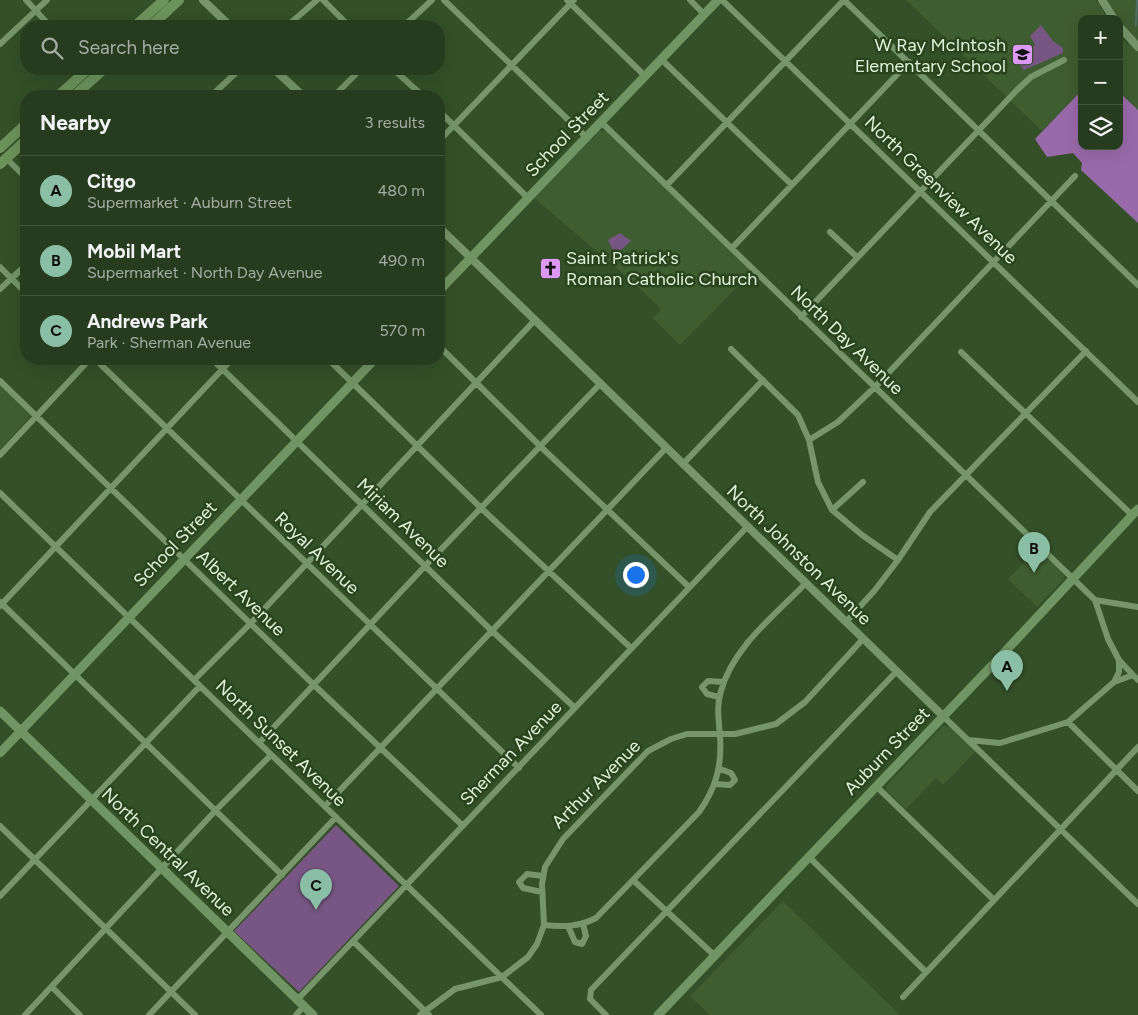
<!DOCTYPE html>
<html lang="en">
<head>
<meta charset="utf-8">
<style>
	:root { --surface:#273c1e; --page:#2f4327; --text:#f1f3f6; --muted:#a4ada4; --line:#43563c; --accent:#8abfa5 }
	body { margin:0; font-family:Figtree,sans-serif; background:var(--page); color:var(--text) }
	.controls { position:absolute; right:15px; top:15px; display:grid; overflow:hidden; border-radius:10px; box-shadow:0 5px 20px #0002 }
	.controls button { width:45px; height:45px; display:grid; place-items:center; padding:0; border:0; border-bottom:1px solid var(--line); background:var(--surface); color:var(--text); font:25px sans-serif }
	.you { position:absolute; left:635px; top:574px; width:18px; height:18px; margin:-12px; border:4px solid #fff; border-radius:50%; background:#1a73e8; box-shadow:0 0 0 8px #1a73e833 }
	.badge { display:grid; place-items:center; width:32px; height:32px; border-radius:50%; background:var(--accent); color:#111; font-size:16px; font-weight:700 }
	.pin { position:absolute; translate:-50% -41px; filter:drop-shadow(0 1px 2px #0008) }
	.pin::after { content:''; position:absolute; top:26px; width:18px; height:15px; background:inherit; clip-path:polygon(0 0,100% 0,50% 100%) }
	.list { margin:0; padding:0; list-style:none }
	h2 { display:flex; justify-content:space-between; align-items:center; height:65px; margin:0; padding:0 20px; font-size:21px }
	h2 small { font-size:16px; font-weight:400; color:var(--muted) }
	.list li { display:grid; grid-template-columns:32px 1fr auto; gap:15px; align-items:center; box-sizing:border-box; height:70px; padding:0 20px; border-top:1px solid var(--line) }
	.list b { display:block; font-size:19px; white-space:nowrap }
	.list p { margin:0; font-size:16px; white-space:nowrap; color:var(--muted) }
	.list em { font-size:16px; font-style:normal; color:var(--muted) }
	.icon { flex:none; width:28px; height:28px; fill:none; stroke:currentColor; stroke-width:2; stroke-linecap:round; stroke-linejoin:round }
	.map { position:relative; flex:none; width:1138px; height:1015px; overflow:hidden }
	.search { position:absolute; background:var(--surface); box-shadow:0 5px 20px #0002; left:20px; top:20px; width:425px; height:55px; display:flex; align-items:center; gap:12px; box-sizing:border-box; padding:0 18px; border-radius:20px; color:var(--muted); font-size:19px }
	.panel { position:absolute; background:var(--surface); box-shadow:0 5px 20px #0002; left:20px; top:90px; width:425px; height:275px; border-radius:20px }
	.map>svg:first-child { display:block }
	.built { fill:#3e5d30 }
	.green { fill:#775683 }
	.forest { fill:#996aaa }
	.lines { fill:none; stroke-linecap:round; stroke-linejoin:round }
	.stream { stroke:#4e6f68; stroke-width:2 }
	.minor { stroke:#76956a; stroke-width:6 }
	.tertiary { stroke:#76956a; stroke-width:8 }
	.secondary { stroke:#719463; stroke-width:9 }
	.primary { stroke:#6c935c; stroke-width:10 }
	.labels { text-anchor:middle; stroke-width:5; stroke-linejoin:round; paint-order:stroke }
	.poi-label { font-size:18px; fill:#e1f2da; stroke:#2a451e; text-anchor:end }
	.street-label { font-size:18px; fill:#e1f2da; stroke:#2a451e }
</style>
</head>
<body>
<div class="map">
<svg width="1138" height="1015" viewBox="0 0 1138 1015">
	<rect width="100%" height="100%" fill="#345028"/>
	<path class="built" d="M906,0H1096L1108,19H1082V90L1042,131Z
		M1107,0H1138V110L1119,92V35L1127,44L1134,37L1116,15Z
		M600,130L608,133L752,272L680,345L653,318L661,309L633,282L534,198Z
		M0,383L31,415L0,450Z
		M1037,549L1064,575V579L1037,607L1008,579Z
		M943,726L952,727L976,751L943,785L936,778L906,809L887,791L886,786Z
		M783,901L891,1006L900,1015H710L690,996Z"/>
	<path class="green" d="M1041,25L1053,41L1063,48V53L1024,70L1018,63L1035,45L1030,36Z
		M620,233L631,241L615,255L608,240Z
		M336,825L399,886L299,992L234,931Z"/>
	<path class="forest" d="M1082,90V146H1119V92L1138,110V223L1081,170L1082,163L1073,153L1047,157L1035,139Z"/>
	<g class="lines">
		<path class="stream" d="M1136,25L1137,0"/>
		<path class="minor" d="M26,0L50,26
			M323,0L349,26
			M444,0L586,137
			M567,0L645,76
			M690,0L704,14
			M722,0L1138,402
			M844,0L1138,285
			M287,26L317,0
			M404,26L432,0
			M0,44L47,0
			M661,59L792,185
			M393,69L423,96
			M211,96L240,69
			M334,96L361,69
			M439,111L528,198
			M601,122L1095,600L1138,607
			M439,141L574,0
			M6,158L26,178
			M667,185L844,0
			M830,232L857,257
			M732,248L909,62
			M0,267L26,293
			M0,289L26,265
			M801,317L1017,90L1031,77L1064,60
			M439,346L540,446L689,587
			M731,349L798,415L809,440L818,482L832,510L862,535L898,560
			M961,352L1132,515
			M95,359L519,768
			M212,359L491,630L575,708
			M328,359L481,508L631,648
			M0,381L314,685L463,826
			M809,440L838,422L875,387L1075,176
			M0,455L90,359
			M683,464L763,380
			M0,493L541,1015
			M832,510L863,482
			M1095,600L1108,639L1119,660V672L1114,682L1133,675L1138,680
			M0,602L282,875
			M0,606L232,359
			M846,622L875,590L898,560L930,512L1086,351
			M1119,660L1133,675
			M194,680L251,623L534,321
			M719,697L707,694L702,687L708,681L724,682
			M943,716L1138,904
			M1068,722L1138,791
			M968,740L1000,743L1068,722L1114,682
			M259,743L426,565L600,384
			M715,784L730,785L735,780L731,773L720,769
			M876,786L994,900
			M325,806L666,448
			M0,826L195,1015
			M809,857L926,972
			M634,881L714,955
			M542,892L523,888L519,882L527,874L543,876
			M0,896L200,686
			M544,925C562,927 579,927 596,918L699,812C716,788 722,766 720,737C719,721 716,706 721,691C733,647 775,615 806,583
			M568,926L575,942L582,944L586,936L583,924
			M354,942L429,1015
			M52,987L80,1015
			M903,997L1138,747
			M297,1000L747,527
			M25,1015L216,810L271,755
			M149,1015L336,817
			M296,1015L304,1006
			M420,1015L455,989L502,977L528,957L537,944L544,925L542,884L545,867L563,839L648,751L671,739L687,734H735L776,724L805,702L863,639
			M606,1015L590,999L591,990L896,672"/>
		<path class="tertiary" d="M203,0L230,26
			M1102,0L1114,19
			M1119,26L1138,47
			M274,69L303,96
			M439,227L943,716"/>
		<path class="secondary" d="M439,291L718,0
			M0,711L313,1015
			M0,753L375,359
			M658,1015L1000,657L1138,509"/>
		<path class="primary" d="M135,26L164,0
			M151,26L179,0
			M58,96L88,69
			M74,96L104,69
			M0,148L26,124
			M0,164L26,140"/>
	</g>
	<defs>
		<symbol id="school-square" viewBox="-11 -11 22 22"><rect x="-9" y="-9" width="18" height="18" rx="4" fill="#dc99f4" stroke="#2a451e"/><path d="M0-5L7-2L0 1L-7-2ZM-4 1L0 2.5L4 1V4Q0 6-4 4Z" fill="#111"/></symbol>
		<symbol id="church-square" viewBox="-11 -11 22 22"><rect x="-9" y="-9" width="18" height="18" rx="4" fill="#dc99f4" stroke="#2a451e"/><path d="M-1.2-6h2.4v3.5h3.3v2.4h-3.3V6h-2.4V-.1h-3.3v-2.4h3.3Z" fill="#111"/></symbol>
	</defs>
	<g fill-rule="evenodd">
		<use href="#school-square" x="1010" y="42" width="25" height="25"/>
		<use href="#church-square" x="538" y="256" width="25" height="25"/>
	</g>
	<g class="labels">
		<g class="poi-label">
			<text x="1006" y="51">W Ray McIntosh<tspan x="1006" dy="21">Elementary School</tspan></text>
			<text x="566" y="264" text-anchor="start">Saint Patrick's<tspan x="566" dy="21">Roman Catholic Church</tspan></text>
		</g>
		<g class="street-label">
			<text transform="translate(567 134) rotate(-46)" y="6">School Street</text>
			<text transform="translate(941 190) rotate(44)" y="6">North Greenview Avenue</text>
			<text transform="translate(847 340) rotate(44)" y="6">North Day Avenue</text>
			<text transform="translate(403 523) rotate(44)" y="6">Miriam Avenue</text>
			<text transform="translate(175 544) rotate(-46)" y="6">School Street</text>
			<text transform="translate(317 553) rotate(44)" y="6">Royal Avenue</text>
			<text transform="translate(799 555) rotate(44)" y="6">North Johnston Avenue</text>
			<text transform="translate(241 593) rotate(44)" y="6">Albert Avenue</text>
			<text transform="translate(281 743) rotate(44)" y="6">North Sunset Avenue</text>
			<text transform="translate(887 751) rotate(-46)" y="6">Auburn Street</text>
			<text transform="translate(511 753) rotate(-46)" y="6">Sherman Avenue</text>
			<text transform="translate(596 784) rotate(-45)" y="6">Arthur Avenue</text>
			<text transform="translate(168 852) rotate(44)" y="6">North Central Avenue</text>
		</g>
	</g>
</svg>
<div class="controls">
<button>+</button>
<button>−</button>
<button><svg class="icon" aria-label="layers" viewBox="0 0 24 24"><path d="M12 4l9 5-9 5-9-5zM3 14l9 5 9-5"/></svg></button>
</div>
<div class="you"></div>
<div class="pin badge" style="left:1007px;top:691px">A</div>
<div class="pin badge" style="left:1034px;top:573px">B</div>
<div class="pin badge" style="left:316px;top:910px">C</div>
<div class="search"><svg class="icon" aria-label="search" viewBox="0 0 24 24"><circle cx="10" cy="10" r="6"/><path d="M15 15l6 6"/></svg>Search here</div>
<section class="panel">
<h2>Nearby<small>3 results</small></h2>
<ul class="list">
<li><span class="badge">A</span><div><b>Citgo</b><p>Supermarket · Auburn Street</p></div><em>480 m</em></li>
<li><span class="badge">B</span><div><b>Mobil Mart</b><p>Supermarket · North Day Avenue</p></div><em>490 m</em></li>
<li><span class="badge">C</span><div><b>Andrews Park</b><p>Park · Sherman Avenue</p></div><em>570 m</em></li>
</ul>
</section>
</div>
</body>
</html>
